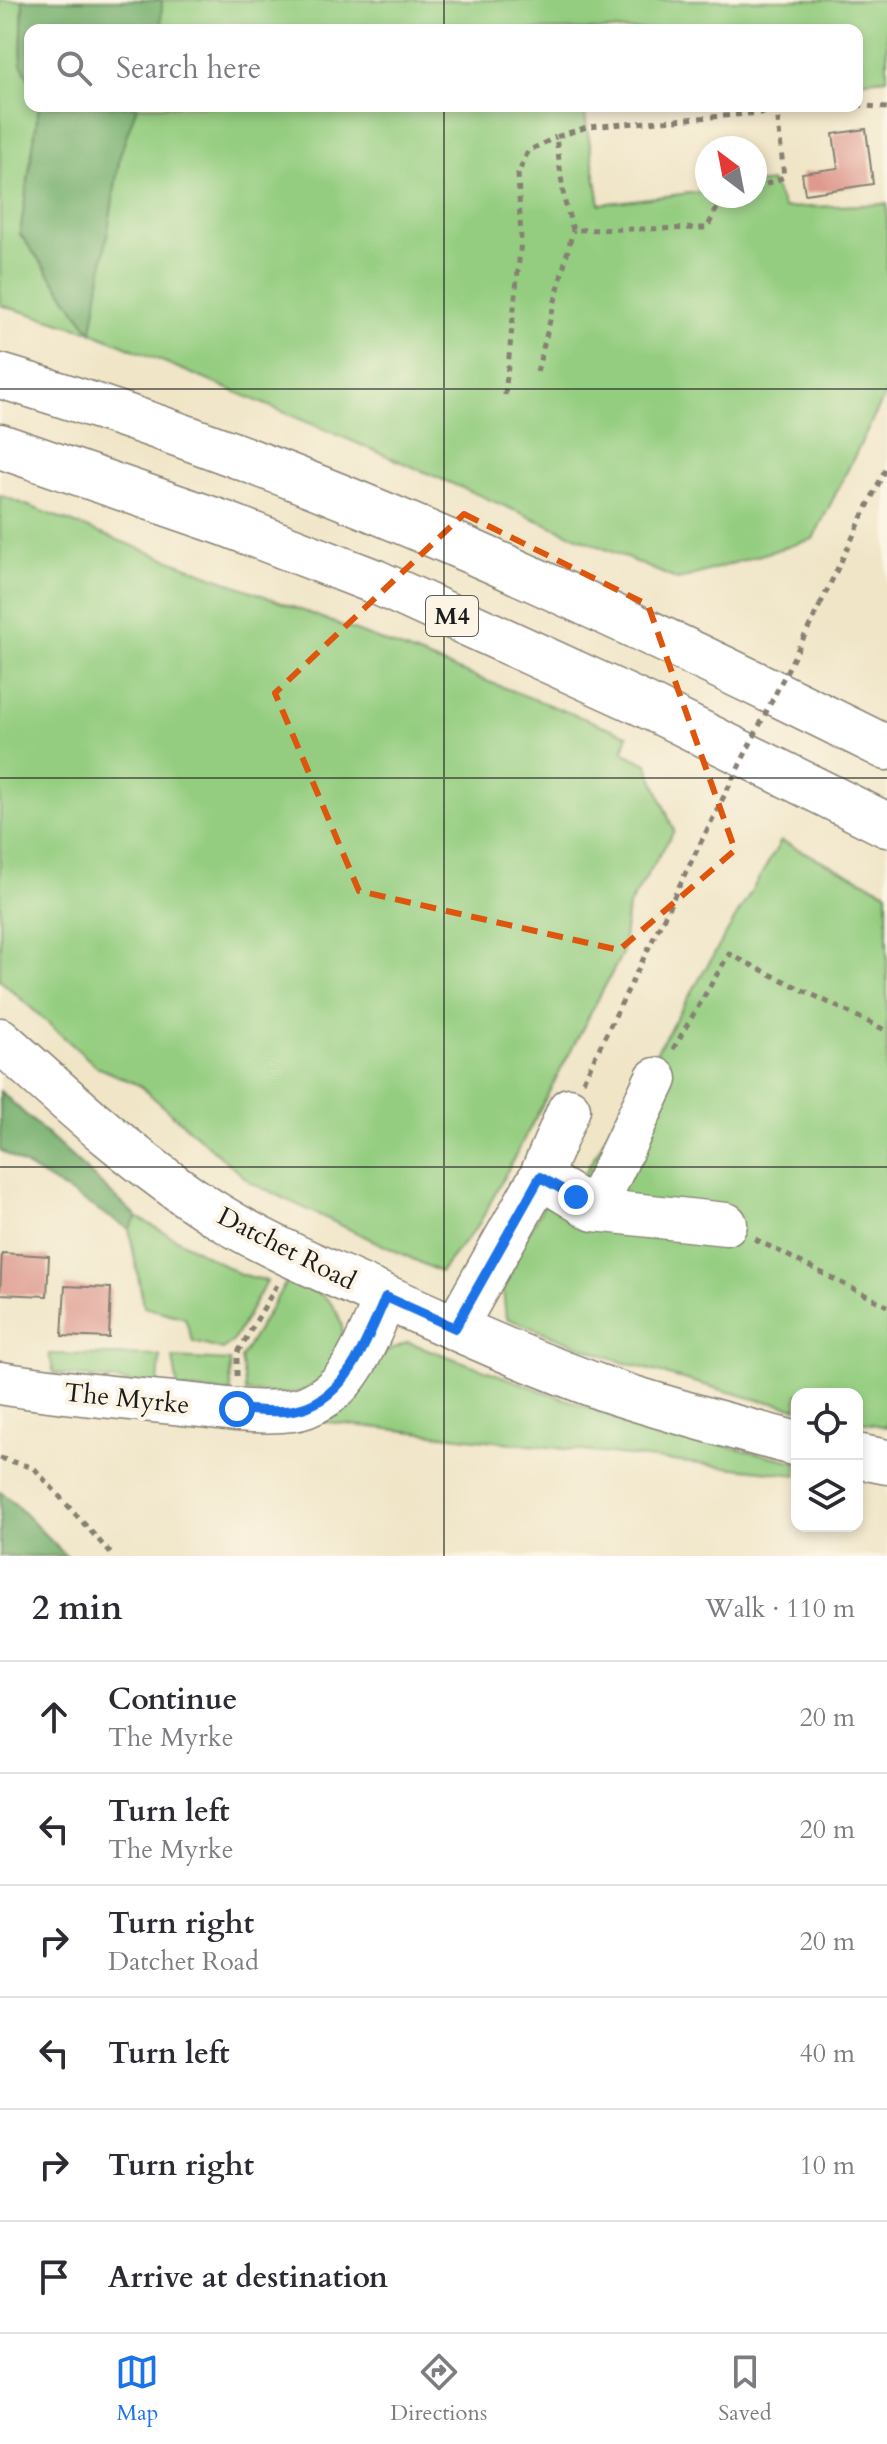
<!DOCTYPE html>
<html lang="en">
<head>
<meta charset="utf-8">
<style>
	:root { --surface:#fff; --page:#f7f7f7; --text:#2b2b33; --muted:#7c7c81; --line:#e1e1e2; --accent:#1a73e8 }
	body { margin:0; font-family:Cardo,serif; background:var(--page); color:var(--text) }
	.controls { position:absolute; right:24px; bottom:24px; display:grid; overflow:hidden; border-radius:16px; box-shadow:0 4px 12px #0003 }
	.controls button { width:72px; height:72px; display:grid; place-items:center; padding:0; border:0; border-bottom:2px solid var(--line); background:var(--surface); color:var(--text); font:40px sans-serif }
	.compass { position:absolute; left:695px; top:136px; width:72px; height:72px; border-radius:50%; background:var(--surface); box-shadow:0 4px 12px #0003; rotate:328deg }
	.stop { position:absolute; width:24px; height:24px; margin:-18px; border:6px solid #1a73e8; border-radius:50%; background:#fff }
	.stop.end { background:#1a73e8; border-color:#fff; box-shadow:0 2px 8px #0008 }
	.list { margin:0; padding:0; list-style:none }
	h2 { display:flex; justify-content:space-between; align-items:center; height:104px; margin:0; padding:0 32px; font-size:34px }
	h2 small { font-size:26px; font-weight:400; color:var(--muted) }
	.list li { display:grid; grid-template-columns:52px 1fr auto; gap:24px; align-items:center; box-sizing:border-box; height:112px; padding:0 32px; border-top:2px solid var(--line) }
	.list b { display:block; font-size:30px; white-space:nowrap }
	.list p { margin:0; font-size:26px; white-space:nowrap; color:var(--muted) }
	.list em { font-size:26px; font-style:normal; color:var(--muted) }
	.icon { flex:none; width:44px; height:44px; fill:none; stroke:currentColor; stroke-width:2; stroke-linecap:round; stroke-linejoin:round }
	.map { position:relative; flex:none; width:887px; height:1556px; overflow:hidden }
	.search { position:absolute; background:var(--surface); box-shadow:0 4px 12px #0003; left:24px; right:24px; top:24px; height:88px; display:flex; align-items:center; gap:20px; box-sizing:border-box; padding:0 28px; border-radius:16px; color:var(--muted); font-size:30px }
	.sheet { height:776px; background:var(--surface) }
	nav { display:flex; justify-content:space-around; align-items:center; box-sizing:border-box; height:112px; border-top:2px solid var(--line); background:var(--surface); font-size:22px; color:var(--muted) }
	nav a { display:grid; justify-items:center; gap:4px }
	nav .on { color:var(--accent) }
	.map>svg:first-child { display:block }
	.green { fill:#94cd80; stroke:#58744e; stroke-width:2 }
	.forest { fill:#77b06e; stroke:#4a6645; stroke-width:2 }
	.building { fill:#de9a8f }
	.lines { fill:none; stroke-linecap:round; stroke-linejoin:round }
	.minor-casing { stroke:#868072; stroke-width:45 }
	.major-casing { stroke:#868072; stroke-width:47 }
	.highway-casing { stroke:#868072; stroke-width:47 }
	.path { stroke:#868072; stroke-width:5; stroke-dasharray:6 6; stroke-linecap:butt }
	.minor { stroke:#fff; stroke-width:42 }
	.major { stroke:#fff; stroke-width:44 }
	.highway { stroke:#fff; stroke-width:44 }
	.path-bridge { stroke:#868072; stroke-width:5; stroke-dasharray:6 6; stroke-linecap:butt }
	.route { stroke:#1a73e8; stroke-width:10 }
	.marked { fill:none; stroke:#de560d; stroke-width:6; stroke-dasharray:16 10; stroke-linejoin:round }
	.grid { fill:none; stroke:#1c1c1c; stroke-width:2; stroke-opacity:0.55 }
	.labels { text-anchor:middle; stroke-width:8; stroke-linejoin:round; paint-order:stroke }
	.shield { fill:#fcf5e5; stroke:#5f5d58; stroke-width:2 }
	.shield-label { font-size:24px; font-weight:bold; fill:#1c1c1c }
	.street-label { font-size:26px; fill:#1c1c1c; stroke:#fcf5e5 }
</style>
</head>
<body>
<div class="map">
<svg width="887" height="1556" viewBox="0 0 887 1556">
	<rect width="100%" height="100%" fill="#fcf5e5"/>
	<filter id="ink" filterUnits="userSpaceOnUse"><feTurbulence type="fractalNoise" baseFrequency=".0125" numOctaves="2"/><feDisplacementMap in="SourceGraphic" scale="16" xChannelSelector="R" yChannelSelector="G"/><feConvolveMatrix kernelMatrix="1 2 1 2 8 2 1 2 1" color-interpolation-filters="sRGB"/></filter>
	<filter id="wash" filterUnits="userSpaceOnUse"><feTurbulence type="fractalNoise" baseFrequency=".006" numOctaves="4" result="noise"/><feDisplacementMap in="SourceGraphic" scale="32" xChannelSelector="R" yChannelSelector="G"/><feGaussianBlur stdDeviation="1.8" result="paint"/><feColorMatrix in="noise" values="0 0 0 0 0 0 0 0 0 0 0 0 0 0 0 0 0 1.4 0 .05"/><feComposite in="paint" operator="in"/></filter>
	<g filter="url(#wash)">
		<rect width="100%" height="100%" fill="#f0e5c7"/>
		<path class="green" d="M0,0H23L21,63L30,81V106H39L20,234L91,332L120,155L105,106H608L584,109L600,204L707,191V196H755V184L772,182L784,208L887,204V391L813,539L678,580L312,424L92,332L0,305Z
			M79,0H887V78L857,81V30H86Z
			M0,495L628,735L623,752L647,764L674,831L628,907L622,954L479,1224L440,1272L251,1183L139,1085L97,1067L0,980Z
			M781,841L887,892V1427L857,1421V1394H797V1408L751,1398L625,1363L506,1318L502,1280L544,1205L564,1208Z
			M137,1217L240,1274L267,1281L233,1341L223,1350L193,1342L185,1318L144,1307L129,1229Z
			M288,1279C299,1285 318,1290 327,1299C358,1331 340,1375 302,1391C288,1397 262,1392 246,1392L241,1358Z
			M408,1342L642,1427L797,1462V1475L309,1420L382,1353Z
			M49,1354L160,1356L158,1386L54,1373Z
			M173,1358L230,1361L231,1393L178,1389Z"/>
		<path class="forest" d="M23,0H162L161,30H30V81L21,63Z
			M39,106H137L120,155L92,332L20,234Z
			M0,1091L137,1217L129,1229L0,1150Z
			M0,1492L9,1498L66,1556H0Z"/>
		<g id="blocks">
			<path class="building" d="M866,129L873,184L805,194L802,173L838,168L833,134Z
				M2,1253L49,1256L47,1296L0,1294Z
				M65,1286L111,1288L109,1338L62,1336Z"/>
		</g>
	</g>
	<g filter="url(#ink)">
		<use href="#blocks" fill-opacity="0" stroke="#868072" stroke-width="2"/>
		<g class="lines">
			<defs>
				<path id="minor" d="M540,1177L594,1210L656,1079
					M594,1210L726,1224
					M455,1328L540,1177L569,1109
					M0,1383C60,1393 122,1398 183,1404C218,1407 257,1415 293,1410C302,1409 313,1404 321,1399C355,1379 370,1332 386,1297"/>
				<path id="major" d="M0,1040C69,1102 139,1166 217,1215C272,1249 333,1274 392,1300C462,1331 532,1363 605,1389C668,1410 732,1427 797,1444
					M857,1456L887,1462"/>
				<path id="highway" d="M0,376C308,467 600,606 887,748
					M0,446L226,524L376,582L643,704L887,825"/>
			</defs>
			<use href="#minor" class="minor-casing"/>
			<use href="#major" class="major-casing"/>
			<use href="#highway" class="highway-casing"/>
			<path class="path" d="M857,105L887,108
				M755,189L784,177L777,111
				M736,196L720,202L707,228L573,230L564,199L556,137L587,127L848,106
				M537,372L573,230
				M505,395L521,241L518,174L528,151L556,137
				M820,605L887,466
				M673,1049L729,954L887,1031
				M583,1081L700,844
				M755,1239L887,1306
				M237,1376V1354L277,1285
				M0,1458L34,1468L113,1556"/>
			<use href="#minor" class="minor"/>
			<use href="#major" class="major"/>
			<use href="#highway" class="highway"/>
			<path class="path-bridge" d="M700,844L820,605"/>
		</g>
	</g>
	<g class="lines" filter="url(#ink)">
		<path class="route" d="M237,1409C255,1410 275,1413 294,1410C347,1401 366,1340 386,1297L455,1328L540,1177L576,1197"/>
	</g>
	<path class="marked" d="M464,514L648,605L735,850L619,950L359,891L275,693Z"/>
	<path class="grid" d="M444,0V30M444,106V1556M0,389H887M0,778H887M0,1167H887"/>
	<g class="labels">
		<rect class="shield" x="426" y="596" width="52" height="40" rx="6"/>
		<g class="shield-label">
			<text x="452" y="624">M4</text>
		</g>
		<g class="street-label">
			<text transform="translate(287 1248) rotate(27)" y="9">Datchet Road</text>
			<text transform="translate(127 1398) rotate(6)" y="9">The Myrke</text>
		</g>
	</g>
</svg>
<div class="controls">
<button><svg class="icon" aria-label="locate" viewBox="0 0 24 24"><circle cx="12" cy="12" r="6"/><path d="M12 2v4M12 18v4M2 12h4M18 12h4"/></svg></button>
<button><svg class="icon" aria-label="layers" viewBox="0 0 24 24"><path d="M12 4l9 5-9 5-9-5zM3 14l9 5 9-5"/></svg></button>
</div>
<svg class="compass" viewBox="-18 -18 36 36"><path d="M0-13l5 13h-10z" fill="#e53935"/><path d="M0 13l5-13h-10z" fill="#7c7c81"/></svg>
<div class="stop" style="left:237px;top:1409px"></div>
<div class="stop end" style="left:576px;top:1197px"></div>
<div class="search"><svg class="icon" aria-label="search" viewBox="0 0 24 24"><circle cx="10" cy="10" r="6"/><path d="M15 15l6 6"/></svg>Search here</div>
</div>
<section class="sheet">
<h2>2 min<small>Walk · 110 m</small></h2>
<ul class="list">
<li><svg class="icon" aria-label="ahead" viewBox="0 0 24 24"><path d="M12 20V5M6 11l6-6 6 6"/></svg><div><b>Continue</b><p>The Myrke</p></div><em>20 m</em></li>
<li><svg class="icon" aria-label="left" viewBox="0 0 24 24"><path d="M17 20v-9H6M10 6l-5 5 5 5"/></svg><div><b>Turn left</b><p>The Myrke</p></div><em>20 m</em></li>
<li><svg class="icon" aria-label="right" viewBox="0 0 24 24"><path d="M7 20v-9h11M14 6l5 5-5 5"/></svg><div><b>Turn right</b><p>Datchet Road</p></div><em>20 m</em></li>
<li><svg class="icon" aria-label="left" viewBox="0 0 24 24"><path d="M17 20v-9H6M10 6l-5 5 5 5"/></svg><div><b>Turn left</b></div><em>40 m</em></li>
<li><svg class="icon" aria-label="right" viewBox="0 0 24 24"><path d="M7 20v-9h11M14 6l5 5-5 5"/></svg><div><b>Turn right</b></div><em>10 m</em></li>
<li><svg class="icon" aria-label="arrive" viewBox="0 0 24 24"><path d="M6 21V4h12l-3 4 3 4H6"/></svg><div><b>Arrive at destination</b></div></li>
</ul>
</section>
<nav>
<a class="on"><svg class="icon" aria-label="map" viewBox="0 0 24 24"><path d="M3 6l6-2 6 2 6-2v14l-6 2-6-2-6 2zM9 4v14M15 6v14"/></svg>Map</a>
<a><svg class="icon" aria-label="directions" viewBox="0 0 24 24"><path d="M12 3l9 9-9 9-9-9zM9 14v-3h6M13 9l2 2-2 2"/></svg>Directions</a>
<a><svg class="icon" aria-label="saved" viewBox="0 0 24 24"><path d="M7 4h10v16l-5-4-5 4z"/></svg>Saved</a>
</nav>
</body>
</html>
